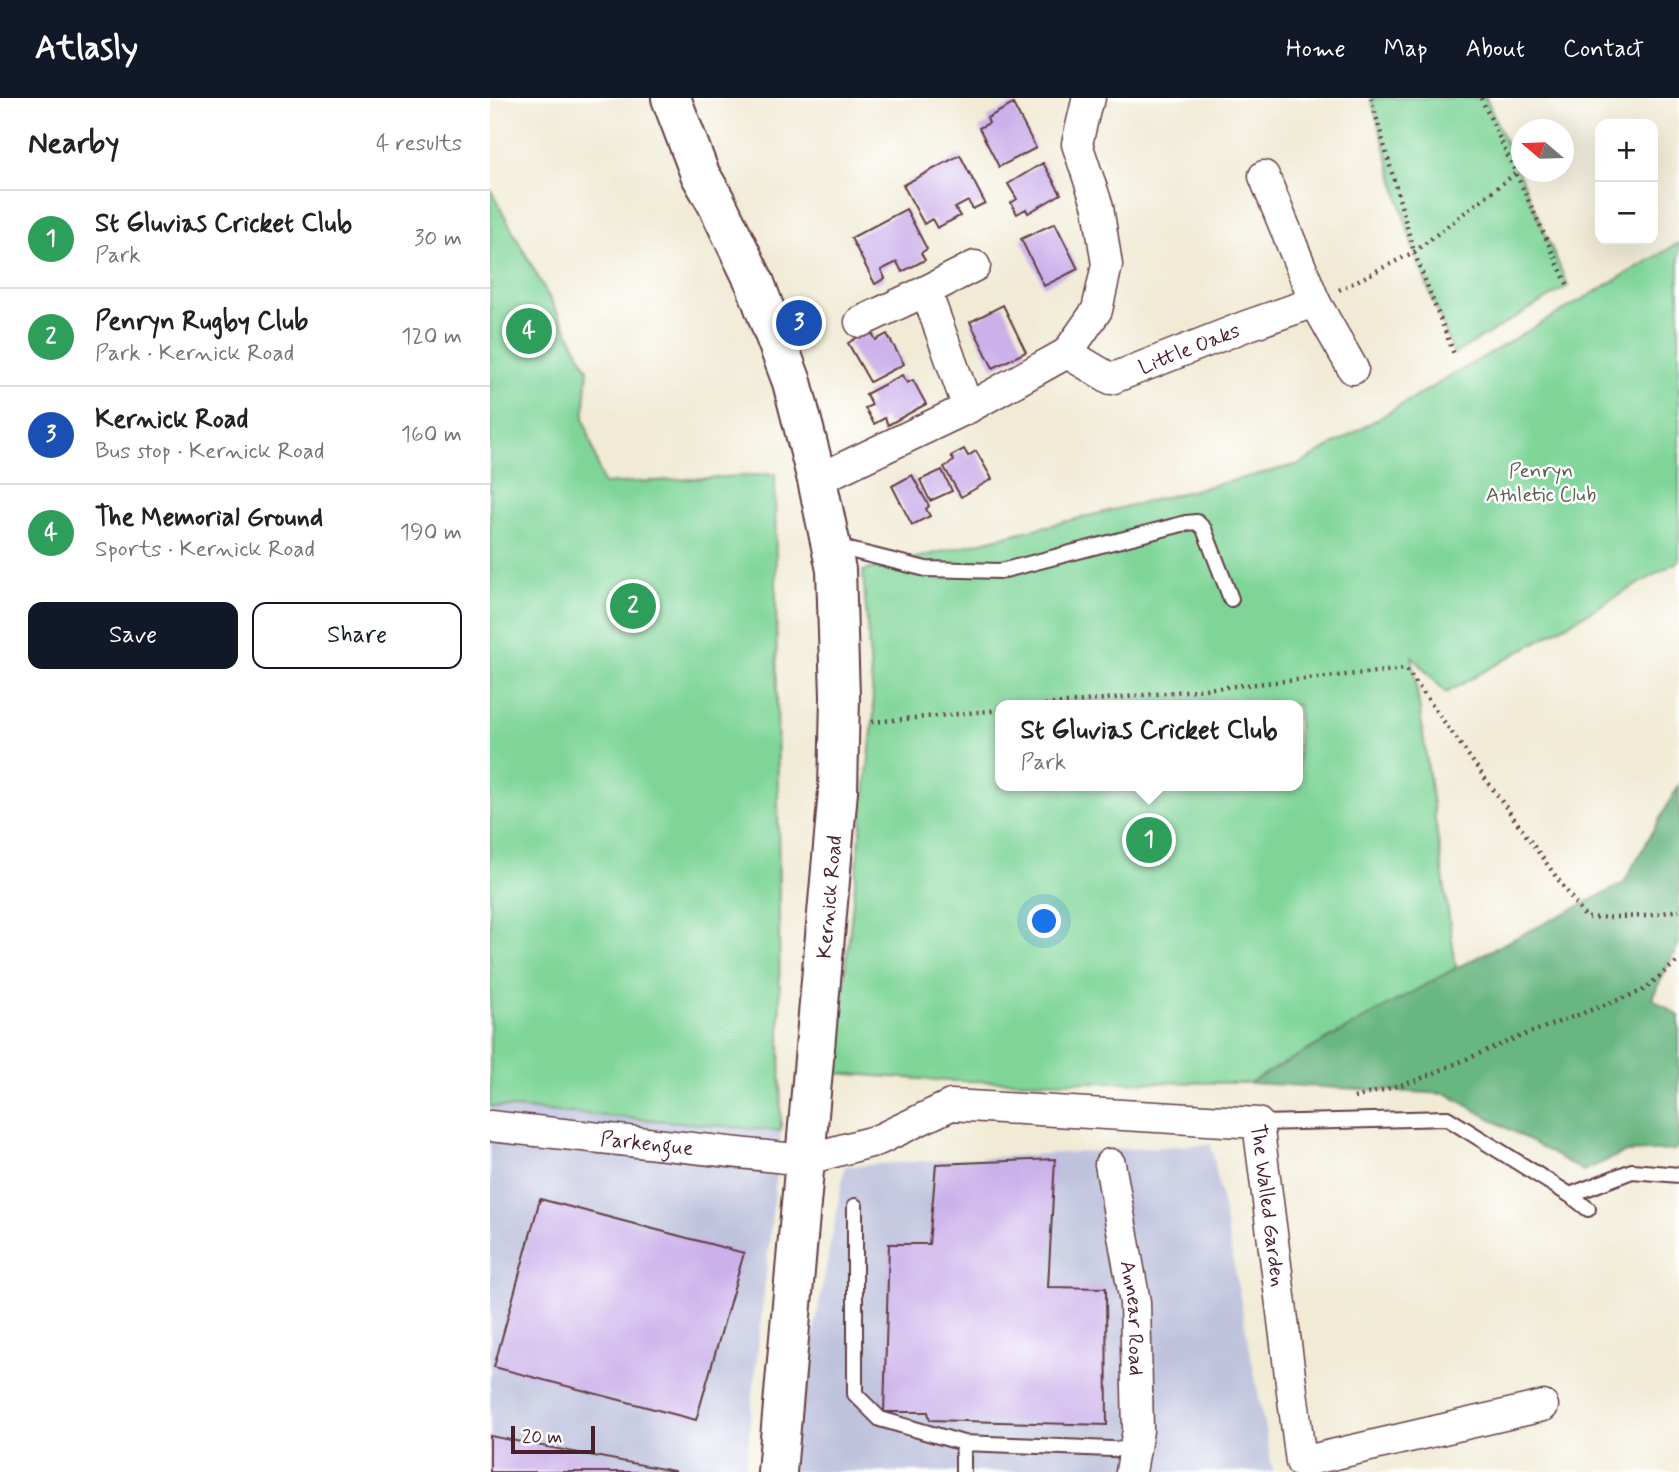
<!DOCTYPE html>
<html lang="en">
<head>
<meta charset="utf-8">
<style>
	:root { --surface:#fff; --page:#f2f2f2; --text:#222; --muted:#767676; --line:#e0e0e0; --accent:#111827 }
	body { margin:0; font-family:Mynerve,sans-serif; background:var(--page); color:var(--text) }
	.controls { position:absolute; right:21px; top:21px; display:grid; overflow:hidden; border-radius:14px; box-shadow:0 7px 28px #0002 }
	.controls button { width:63px; height:63px; display:grid; place-items:center; padding:0; border:0; border-bottom:2px solid var(--line); background:var(--surface); color:var(--text); font:35px sans-serif }
	.compass { position:absolute; left:1021px; top:21px; width:63px; height:63px; border-radius:50%; background:var(--surface); box-shadow:0 7px 28px #0002; rotate:289deg }
	.scale { position:absolute; left:21px; bottom:18px; width:84px; box-sizing:border-box; padding-left:7px; border:4px solid #4a1f2b; border-top:0; font-size:19px; line-height:24px; white-space:nowrap; color:#4a1f2b; -webkit-text-stroke:5px #fff; paint-order:stroke }
	.you { position:absolute; left:555px; top:824px; width:24px; height:24px; margin:-18px; border:5px solid #fff; border-radius:50%; background:#1a73e8; box-shadow:0 0 0 10px #1a73e833 }
	.badge { display:grid; place-items:center; width:46px; height:46px; border-radius:50%; background:var(--accent); color:#fff; font-size:23px; font-weight:700 }
	.pin { position:absolute; translate:-50% -50%; border:4px solid #fff; box-shadow:0 2px 7px #0006 }
	.popup { position:absolute; left:505px; top:602px; width:308px; height:91px; box-sizing:border-box; display:grid; place-content:center; border-radius:14px; background:var(--surface); filter:drop-shadow(0 2px 5px #0005); font-size:23px; white-space:nowrap; color:var(--muted) }
	.popup b { font-size:26px; color:var(--text) }
	.popup::after { content:''; position:absolute; left:50%; top:100%; margin-left:-14px; border:14px solid transparent; border-top-color:var(--surface) }
	.list { margin:0; padding:0; list-style:none }
	h2 { display:flex; justify-content:space-between; align-items:center; height:91px; margin:0; padding:0 28px; font-size:30px }
	h2 small { font-size:23px; font-weight:400; color:var(--muted) }
	.list li { display:grid; grid-template-columns:46px 1fr auto; gap:21px; align-items:center; box-sizing:border-box; height:98px; padding:0 28px; border-top:2px solid var(--line) }
	.list b { display:block; font-size:26px; white-space:nowrap }
	.list p { margin:0; font-size:23px; white-space:nowrap; color:var(--muted) }
	.list em { font-size:23px; font-style:normal; color:var(--muted) }
	.actions { display:flex; gap:14px; padding:21px 28px }
	.actions a { flex:1; padding:16px 0; border:2px solid var(--accent); border-radius:14px; text-align:center; font-size:24px; color:var(--accent) }
	.actions .main { background:var(--accent); color:#fff }
	.map { position:relative; flex:none; width:1189px; height:1374px; overflow:hidden }
	header { display:flex; align-items:center; gap:42px; box-sizing:border-box; height:98px; padding:0 35px; background:var(--accent); color:#fff }
	header strong { font-size:33px }
	nav { display:flex; gap:38px; margin-inline-start:auto; font-size:24px }
	main { display:flex }
	aside { flex:1; background:var(--surface) }
	.map>svg:first-child { display:block }
	.industrial { fill:#bec2dd }
	.green { fill:#7fd598; stroke:#647a62; stroke-width:2; fill-rule:evenodd }
	.forest { fill:#67b680; stroke:#586a56; stroke-width:2 }
	.building { fill:#cbb0ea }
	.lines { fill:none; stroke-linecap:round; stroke-linejoin:round }
	.lane-casing { stroke:#633e44; stroke-width:18 }
	.street-casing { stroke:#633e44; stroke-width:33 }
	.secondary-casing { stroke:#633e44; stroke-width:42 }
	.path { stroke:#633e44; stroke-width:4.5; stroke-dasharray:2 5; stroke-linecap:butt }
	.lane { stroke:#fff; stroke-width:14 }
	.street { stroke:#fff; stroke-width:30 }
	.secondary { stroke:#fff; stroke-width:38 }
	.labels { text-anchor:middle; stroke-width:5; stroke-linejoin:round; paint-order:stroke }
	.street-label { font-size:21px; fill:#4a1f2b; stroke:#fff }
	.park-label { font-size:21px; fill:#5d5f51; stroke:#fff }
</style>
</head>
<body>
<header>
<strong>Atlasly</strong>
<nav><a>Home</a><a>Map</a><a>About</a><a>Contact</a></nav>
</header>
<main>
<aside>
<h2>Nearby<small>4 results</small></h2>
<ul class="list">
<li><span class="badge" style="background:#2e9e5b">1</span><div><b>St Gluvias Cricket Club</b><p>Park</p></div><em>30 m</em></li>
<li><span class="badge" style="background:#2e9e5b">2</span><div><b>Penryn Rugby Club</b><p>Park · Kernick Road</p></div><em>120 m</em></li>
<li><span class="badge" style="background:#1a4fb4">3</span><div><b>Kernick Road</b><p>Bus stop · Kernick Road</p></div><em>160 m</em></li>
<li><span class="badge" style="background:#2e9e5b">4</span><div><b>The Memorial Ground</b><p>Sports · Kernick Road</p></div><em>190 m</em></li>
</ul>
<div class="actions"><a class="main">Save</a><a>Share</a></div>
</aside>
<div class="map">
<svg width="1189" height="1374" viewBox="0 0 1189 1374">
	<rect width="100%" height="100%" fill="#fff"/>
	<filter id="ink" filterUnits="userSpaceOnUse"><feTurbulence type="fractalNoise" baseFrequency=".0143" numOctaves="2"/><feDisplacementMap in="SourceGraphic" scale="14" xChannelSelector="R" yChannelSelector="G"/><feConvolveMatrix kernelMatrix="1 2 1 2 8 2 1 2 1" color-interpolation-filters="sRGB"/></filter>
	<filter id="wash" filterUnits="userSpaceOnUse"><feTurbulence type="fractalNoise" baseFrequency=".00686" numOctaves="4" result="noise"/><feDisplacementMap in="SourceGraphic" scale="28" xChannelSelector="R" yChannelSelector="G"/><feGaussianBlur stdDeviation="1.57" result="paint"/><feColorMatrix in="noise" values="0 0 0 0 0 0 0 0 0 0 0 0 0 0 0 0 0 1.4 0 .05"/><feComposite in="paint" operator="in"/></filter>
	<g filter="url(#wash)">
		<rect width="100%" height="100%" fill="#f1ebd5"/>
		<path class="industrial" d="M0,1008L291,1033L255,1374H0Z
			M721,1046L783,1374H298L355,1068Z"/>
		<path class="green" d="M881,0H996L1078,188L964,256L924,154Z
			M0,91L98,271L94,320L113,386L285,376L291,1033L0,1008Z
			M1189,145V463L956,595L922,558L966,870L759,985L459,983L344,975L384,615L373,473L810,366ZM510,607H808V688H510Z"/>
		<path class="forest" d="M1189,687V845L1162,900L1189,918V1048L1185,1052L1136,1054L1093,1073L957,996L759,985L966,870L1133,786Z"/>
		<g id="blocks">
			<path class="building" d="M523,6L546,50L509,69L489,30L499,25L497,20Z
				M470,57L495,105L483,111L478,103L465,110L470,118L447,130L442,121L434,126L413,87Z
				M553,65L571,96L538,115L536,111L527,116L521,105L527,101L518,86Z
				M416,111L437,151L431,155L435,162L412,174L407,164L391,172L395,180L385,186L361,140Z
				M565,125L588,171L554,188L531,141Z
				M513,207L536,254L503,270L480,224Z
				M380,232L386,242L397,236L414,266L380,284L358,245Z
				M412,277L417,285L423,282L436,306L398,327L395,320L384,326L375,310L382,307L376,296Z
				M474,351L478,358L486,353L502,381L471,399L454,369L464,363L461,358Z
				M452,372L462,393L440,403L430,382Z
				M422,377L439,408L436,411L440,418L422,427L402,388Z
				M565,1061L558,1189L616,1190L617,1327L440,1322L438,1314H394L399,1146H439L446,1066Z
				M50,1101L254,1155L206,1322L4,1269Z
				M0,1338L184,1373V1374H0Z"/>
		</g>
	</g>
	<g filter="url(#ink)">
		<use href="#blocks" fill-opacity="0" stroke="#633e44" stroke-width="2"/>
		<g class="lines">
			<defs>
				<path id="lane" d="M343,448L436,471L511,473L696,425L707,424L714,431L741,501
					M768,1025L957,1020L1080,1097L1098,1111
					M1080,1097L1142,1073L1189,1077
					M365,1108V1296L390,1321L473,1345V1374
					M473,1345L645,1352"/>
				<g id="street">
					<path d="M825,204L863,271"/>
					<path d="M370,224L436,193"/>
					<path id="s1" d="M577,255L621,281L756,228L825,204L774,78"/>
					<path d="M478,310L436,193L485,168"/>
					<path d="M327,382L478,310L577,255L607,212L617,167L608,109L587,46L597,3L600,0"/>
					<path id="s2" d="M0,1028L314,1062L388,1042L461,1007L768,1025L811,1364L1053,1308"/>
					<path id="s3" d="M620,1066L645,1204L648,1332L641,1374"/>
				</g>
				<path id="secondary" d="M181,0L210,76L226,104L265,185L302,284L327,382L346,472L350,598L348,693L287,1374"/>
			</defs>
			<use href="#lane" class="lane-casing"/>
			<use href="#street" class="street-casing"/>
			<use href="#secondary" class="secondary-casing"/>
			<path class="path" d="M881,0L924,154L964,256
				M991,0L1078,188
				M849,192L924,154L1026,75
				M555,607L916,571L1096,820L1157,818L1189,812
				M382,624L510,612
				M864,1000L925,983L1026,940L1152,893L1189,862"/>
			<use href="#lane" class="lane"/>
			<use href="#street" class="street"/>
			<use href="#secondary" class="secondary"/>
		</g>
	</g>
	<g class="labels">
		<g class="street-label">
			<text dy="7" stroke="none"><textPath href="#s1" startOffset="135">Little Oaks</textPath></text>
			<text transform="translate(339 799) rotate(-85)" y="7">Kernick Road</text>
			<text dy="7" stroke="none"><textPath href="#s2" startOffset="158">Parkengue</textPath></text>
			<text dy="7" stroke="none"><textPath href="#s2" startOffset="864">The Walled Garden</textPath></text>
			<text dy="7" stroke="none"><textPath href="#s3" startOffset="156">Annear Road</textPath></text>
		</g>
		<g class="park-label">
			<text x="1051" y="379">Penryn<tspan x="1051" dy="24">Athletic Club</tspan></text>
		</g>
	</g>
</svg>
<div class="controls">
<button>+</button>
<button>−</button>
</div>
<svg class="compass" viewBox="-18 -18 36 36"><path d="M0-13l5 13h-10z" fill="#e53935"/><path d="M0 13l5-13h-10z" fill="#767676"/></svg>
<div class="scale">20 m</div>
<div class="you"></div>
<div class="pin badge" style="left:659px;top:742px;background:#2e9e5b">1</div>
<div class="popup"><b>St Gluvias Cricket Club</b>Park</div>
<div class="pin badge" style="left:143px;top:508px;background:#2e9e5b">2</div>
<div class="pin badge" style="left:309px;top:225px;background:#1a4fb4">3</div>
<div class="pin badge" style="left:39px;top:233px;background:#2e9e5b">4</div>
</div>
</main>
</body>
</html>
